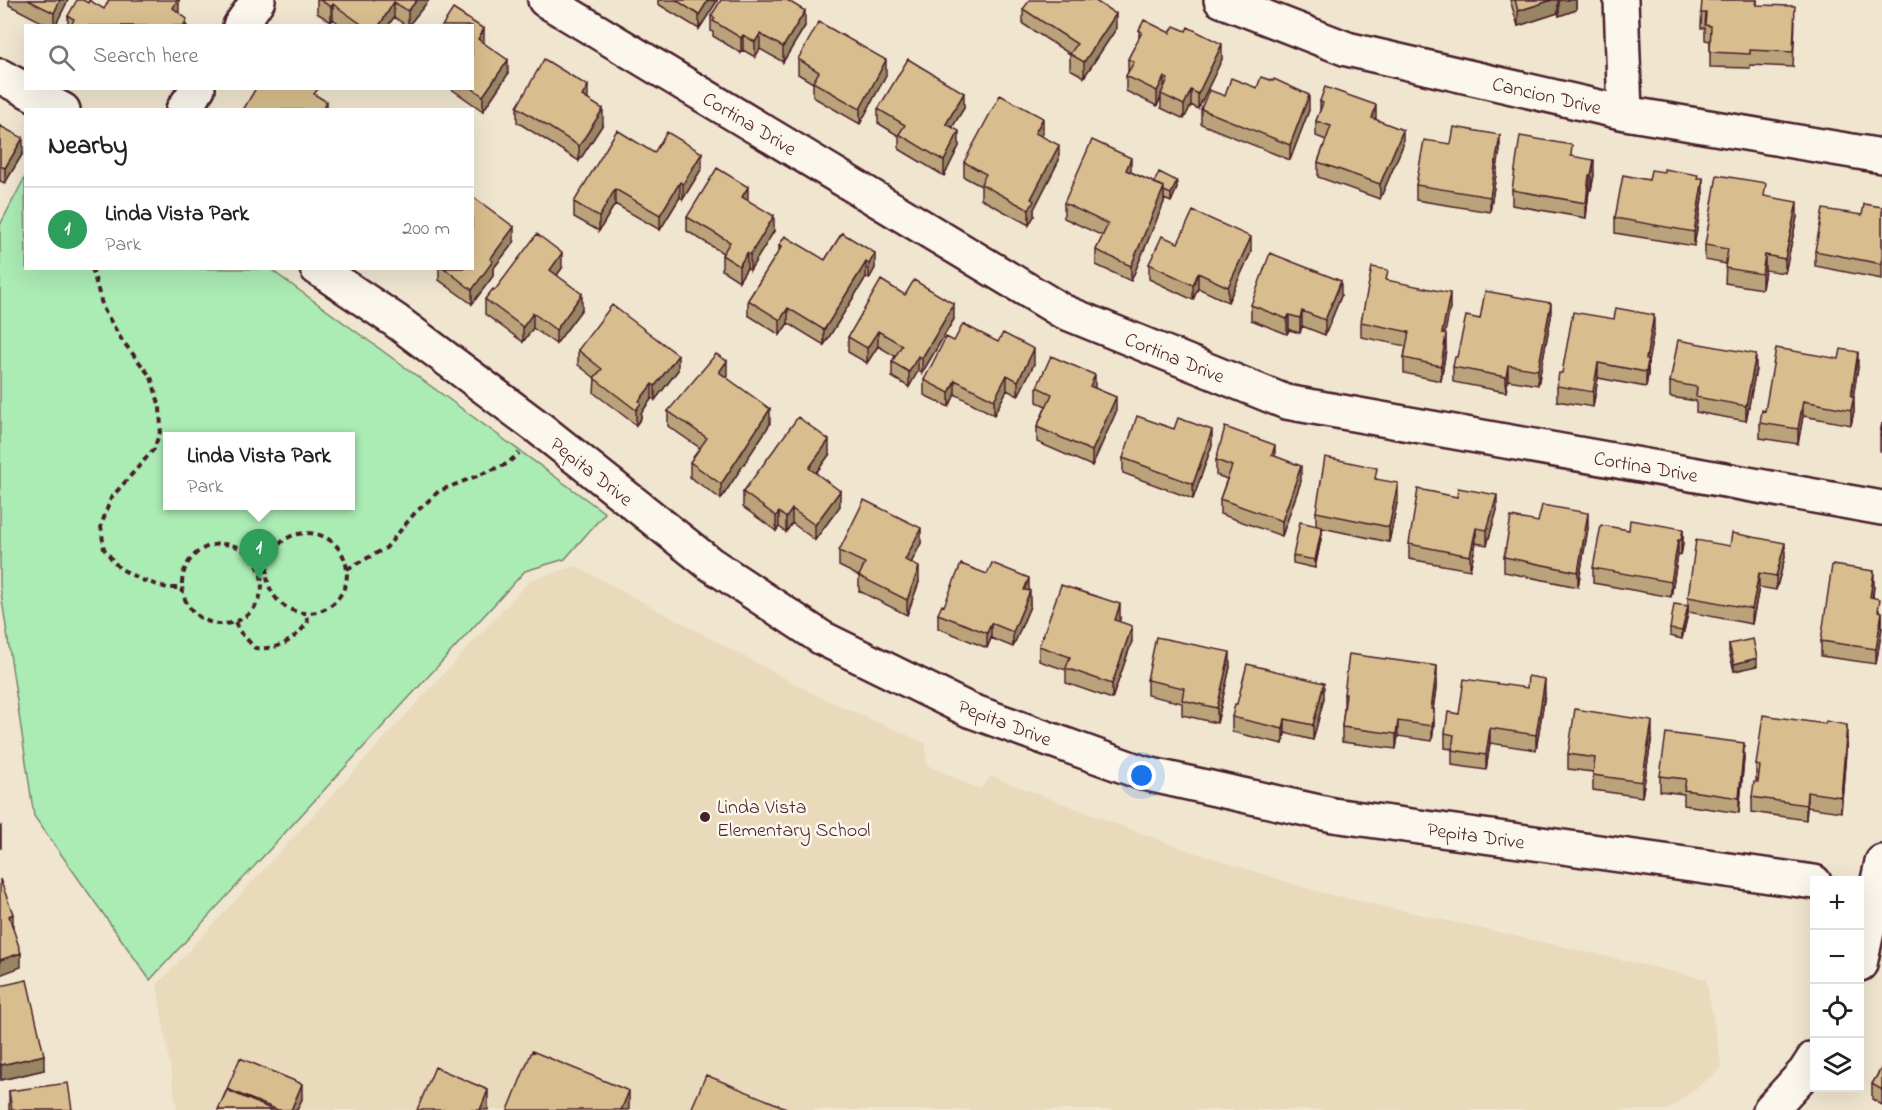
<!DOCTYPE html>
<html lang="en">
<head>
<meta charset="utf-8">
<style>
	:root { --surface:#fff; --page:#f6f6f6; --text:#222; --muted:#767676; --line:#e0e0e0; --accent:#4a1f2b }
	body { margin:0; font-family:"Indie Flower",sans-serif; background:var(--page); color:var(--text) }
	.controls { position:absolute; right:18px; bottom:18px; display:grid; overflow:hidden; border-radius:0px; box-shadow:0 6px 24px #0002 }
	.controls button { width:54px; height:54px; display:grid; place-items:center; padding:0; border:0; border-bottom:2px solid var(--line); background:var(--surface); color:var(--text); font:30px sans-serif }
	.you { position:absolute; left:1142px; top:776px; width:21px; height:21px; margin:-15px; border:4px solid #fff; border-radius:50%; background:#1a73e8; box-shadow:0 0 0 9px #1a73e833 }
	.badge { display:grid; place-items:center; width:39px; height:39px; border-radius:50%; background:var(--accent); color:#fff; font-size:20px; font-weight:700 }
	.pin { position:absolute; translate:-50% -50px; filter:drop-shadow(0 2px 3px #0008) }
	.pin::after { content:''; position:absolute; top:32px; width:21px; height:18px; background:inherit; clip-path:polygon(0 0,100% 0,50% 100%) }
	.popup { position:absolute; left:163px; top:432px; width:192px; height:78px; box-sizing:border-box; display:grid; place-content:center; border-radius:0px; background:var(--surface); filter:drop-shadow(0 2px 4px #0005); font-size:20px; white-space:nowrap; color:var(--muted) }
	.popup b { font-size:22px; color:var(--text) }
	.popup::after { content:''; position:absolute; left:50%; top:100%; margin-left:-12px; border:12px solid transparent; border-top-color:var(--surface) }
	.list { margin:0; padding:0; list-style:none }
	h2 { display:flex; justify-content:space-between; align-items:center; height:78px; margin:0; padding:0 24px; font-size:26px }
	h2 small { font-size:20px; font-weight:400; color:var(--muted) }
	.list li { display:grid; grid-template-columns:39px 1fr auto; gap:18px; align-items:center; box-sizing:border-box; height:84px; padding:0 24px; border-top:2px solid var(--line) }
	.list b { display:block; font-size:22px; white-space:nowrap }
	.list p { margin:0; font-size:20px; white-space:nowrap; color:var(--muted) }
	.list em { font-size:20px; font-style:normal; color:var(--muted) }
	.icon { flex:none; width:33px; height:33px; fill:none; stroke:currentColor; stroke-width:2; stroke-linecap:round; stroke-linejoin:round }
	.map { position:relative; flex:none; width:1882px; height:1110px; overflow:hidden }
	.search { position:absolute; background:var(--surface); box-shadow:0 6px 24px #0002; left:24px; top:24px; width:450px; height:66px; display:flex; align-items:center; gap:15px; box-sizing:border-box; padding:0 21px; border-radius:0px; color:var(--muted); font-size:22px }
	.panel { position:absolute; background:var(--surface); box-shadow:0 6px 24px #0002; left:24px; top:108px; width:450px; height:162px; border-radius:0px }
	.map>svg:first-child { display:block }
	.built { fill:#e9dabc }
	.green { fill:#abebb4; stroke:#7a8570; stroke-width:1.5; fill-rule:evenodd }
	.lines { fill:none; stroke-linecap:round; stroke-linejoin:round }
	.minor-casing { stroke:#4a1f2b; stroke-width:38 }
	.path { stroke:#4a1f2b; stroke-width:4; stroke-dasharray:6 4.5; stroke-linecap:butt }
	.minor { stroke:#fbf7ec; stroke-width:33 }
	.wall { fill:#baa37a; stroke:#4a1f2b; stroke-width:1.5 }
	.shaded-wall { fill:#978563; stroke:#4a1f2b; stroke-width:1.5 }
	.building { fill:#d8be8e; stroke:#4a1f2b; stroke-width:1.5 }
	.poi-dot { fill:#4a1f2b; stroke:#fbf7ec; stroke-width:2 }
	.labels { text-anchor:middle; stroke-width:5; stroke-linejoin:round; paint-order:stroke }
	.street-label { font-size:20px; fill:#4a1f2b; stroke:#fbf7ec }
	.poi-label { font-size:20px; fill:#4a1f2b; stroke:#fbf7ec; text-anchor:start }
</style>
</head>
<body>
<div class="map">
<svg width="1882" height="1110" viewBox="0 0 1882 1110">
	<rect width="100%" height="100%" fill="#f0e6d0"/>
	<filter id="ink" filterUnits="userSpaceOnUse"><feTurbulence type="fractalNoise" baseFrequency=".0167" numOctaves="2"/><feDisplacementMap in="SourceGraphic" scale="12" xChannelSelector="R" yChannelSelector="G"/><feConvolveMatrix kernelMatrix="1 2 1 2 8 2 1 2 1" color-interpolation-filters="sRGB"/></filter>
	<g filter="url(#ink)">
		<path class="built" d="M576,566L820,697L926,743L927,765L980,789L991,776L1172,845L1316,891L1706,979L1722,1068L1668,1110H177L157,985L530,580Z"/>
		<path class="green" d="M25,177L26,268L270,269L605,513L565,559L525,571L150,980L34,816L0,586V225ZM350,436V506H168V436Z"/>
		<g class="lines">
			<defs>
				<path id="minor" d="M545,0L1062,311L1286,402L1882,508
					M1221,0L1347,49L1625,113L1882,156
					M1621,0L1625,113
					M240,26L258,0
					M0,76L63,110
					M183,110L198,88
					M317,268L396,321L539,428L709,563L822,638L969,710L1143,773L1333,815L1814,882
					M1860,964L1882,862
					M1770,1110L1805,1072L1814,1058"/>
			</defs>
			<use href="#minor" class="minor-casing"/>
			<path class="path" d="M92,268L103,308L121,339L151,377L160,407L161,429L154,449L111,498L101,526L104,549L119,568L142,580L167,588H181
				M267 573a40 40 0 1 1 80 0a40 40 0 1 1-80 0Z
				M182 584a40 40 0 1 1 80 0a40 40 0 1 1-80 0Z
				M347,569L386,548L414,514L439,491L507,464L519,453
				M235,622L241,633L255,648C280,650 293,641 308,622L305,613"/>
			<use href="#minor" class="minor"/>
		</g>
		<path class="wall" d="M9,0H68L55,26H49L9,5Z
			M179,0L178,12L187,26H68V16L88,3L104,9Z
			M317,0H429L408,26H407L394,17L388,26H342L333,19L331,22L317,13Z
			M658,0H717V1L699,29L658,4Z
			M1510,0H1576V10L1559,16L1558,13L1518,26Z
			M1702,0H1757V5L1795,21L1793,67L1750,65V68L1710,67V41L1705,40V28H1701Z
			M1023,9L1116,29L1084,77L1070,69V54L1023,24Z
			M711,16L805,26L783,62L760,49L755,57L743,50L741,53L713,36V32L711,31Z
			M1139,30L1222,59L1198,109L1191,105L1184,119L1161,108V97L1157,106L1126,91V76L1128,72V59L1139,38Z
			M484,43L508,74L483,111L450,88H472Z
			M798,59L886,75L860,124L813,97V83L798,74Z
			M1225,96L1309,110L1290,160L1201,124V109Z
			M588,100L603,124L579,161L517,122V107Z
			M1320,101L1376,120L1403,145L1380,199L1318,177V162L1326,140L1316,136V121L1320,111Z
			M964,108L952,127L959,146L944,176L899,149V136L878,123V109Z
			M0,126L23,153L5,183L0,181Z
			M1043,133L1042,136L1059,160L1034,209V216L1029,225L981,199V186L964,177V162Z
			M1451,144L1500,150L1490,212L1416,200V185Z
			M654,153L702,168L683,199L680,197L660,230L615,204L599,231L574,217V202Z
			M1572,156L1594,175L1591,190H1589L1586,218L1512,205V190Z
			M1131,172L1154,183L1177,188L1171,202L1164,199V202L1131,281L1096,265V250L1103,236L1064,218V203Z
			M1698,178L1703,193L1694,246L1615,233V218L1649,180Z
			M1766,197L1797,217L1785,273L1765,270L1762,289L1725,283L1726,264L1705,260V245Z
			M748,200L774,231L750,270L747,268L739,281L722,270V255L723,253L687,231V217Z
			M1882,207V279L1815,266V251L1862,215Z
			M842,233L875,268L869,279L866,277L824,345L788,323L780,335L748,315V300L779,251V245L825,260Z
			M514,242L493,269V276L472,304L439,280V268H444Z
			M1178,243L1251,252L1228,302L1198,288L1193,300L1149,279V264Z
			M562,268L557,275L582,309L556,344L533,328L523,342L485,314V299L495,290Z
			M1388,280L1450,308L1444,334L1446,349L1441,381L1404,373V358L1406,346L1361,337V322Z
			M905,295L954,319L922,373L918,371L909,387L892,377V362L895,356L878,346L867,363L848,352V337Z
			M1341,296L1325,335L1302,326L1300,333L1289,330L1287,334L1251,320V305Z
			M1551,317L1538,385L1508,380L1506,392L1453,382V367L1457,357L1480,319Z
			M1654,330L1648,360V375L1646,387L1598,378L1593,407L1557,401V386Z
			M954,341L1034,364L1018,396L1007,390L994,415L955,394L949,407L924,395V380Z
			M578,350L678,370L655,400L652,398L641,413V418L636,425L594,393L595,378L578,365Z
			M1858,367L1853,396L1854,411L1851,425L1803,416L1798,444L1760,438V423Z
			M1756,369L1746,421L1696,412V401L1670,397V382Z
			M727,376L726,377L770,424L721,499L690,477V462L700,448L668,426V411Z
			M1037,387L1095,388L1116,412L1092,466L1037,442V427L1046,406L1037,402Z
			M1882,423V451H1880V436Z
			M1212,445L1193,499L1123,473V458Z
			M829,455L816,473L840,506L815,540L792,523L786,532L779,527L776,531L743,507V492Z
			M1275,456L1301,481L1282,536L1220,514V499L1227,479L1216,475V460Z
			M1377,479L1398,498L1389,542L1322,528V534L1315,568L1293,563V556L1316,525V512Z
			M1497,510L1487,545L1476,543L1470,570L1409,559V544Z
			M1538,522L1588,528L1578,587L1504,572V557Z
			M1683,529V544L1681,555L1678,554L1671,597L1593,583V568L1629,530Z
			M921,543L911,563L919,582L907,615L859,591V576L839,566V551Z
			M1785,557L1776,590L1759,587L1752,624L1688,612V597Z
			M1874,586L1873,598L1880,612H1882V628L1876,664L1821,656V641Z
			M1029,591L1030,606L1013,647L991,638L987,648L938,628V614L944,606Z
			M1688,614L1682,639L1670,636V629Z
			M1120,619L1119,621L1132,641L1112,699L1066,683V670L1039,661V646Z
			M1729,644L1757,666L1734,671L1729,652Z
			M1230,667L1217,723L1182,715V703L1147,695V680Z
			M1437,681L1433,709L1434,724L1432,741L1398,736L1396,749L1342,742V727L1344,709V694Z
			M1545,694L1536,750L1490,743L1486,770L1452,765V749L1445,748V733L1459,714Z
			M1324,698L1313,740L1285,733L1283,744L1232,732V717L1237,704Z
			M1652,736L1642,797L1593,790V772L1568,769V754Z
			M1847,739L1841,812L1807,807L1806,820L1752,812V797L1758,780H1756V765Z
			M1744,758L1739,813L1684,805V794L1660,791V776Z
			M0,986L44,1070L1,1080L0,1076Z
			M1882,1067V1105L1872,1099V1084Z
			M227,1089L302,1099L297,1110H218Z
			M9,1091L72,1110H9Z"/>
		<path class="shaded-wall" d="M60,0H68L55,26H54V13Z
			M177,0H179V11L173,23V8Z
			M417,0H429L408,26V11Z
			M708,0L717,1L699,29V15Z
			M1552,0H1558V13L1518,26V11Z
			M1562,0H1576V10L1559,16V1Z
			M394,2V17L388,26H379Z
			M333,4V19L331,22V7Z
			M805,11V26L783,62V47Z
			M1116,14V29L1084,77V62Z
			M484,29V44L478,39Z
			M760,34V49L755,57V42Z
			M743,35V50L741,53V38Z
			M1222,44V59L1198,109V94Z
			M508,60V74L483,111V96Z
			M886,60V75L860,124V109Z
			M1164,77V91L1161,94V97L1157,106V91Z
			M588,86V101L582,96Z
			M1191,90V105L1184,119V105Z
			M964,93V108L946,138V124Z
			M1309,95V110L1290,160V145Z
			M327,102V110H322Z
			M1376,105V120L1372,118Z
			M603,109V124L579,161V146Z
			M1043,118V133L1035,148V133Z
			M1403,130V145L1380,199V184Z
			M959,131V146L944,176V161Z
			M1500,135V150L1490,212V197Z
			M23,138V153L5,183V168Z
			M1059,145V160L1034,209V216L1029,225V210L1031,199Z
			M702,153V168L683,199V184Z
			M1131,158V173L1126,170Z
			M1594,160V175L1591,190V175Z
			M1589,175V190L1586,218V203Z
			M1703,178V193L1694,246V232Z
			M1177,181V188L1171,202V194Z
			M680,182V197L660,230V215Z
			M748,187V202L742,197Z
			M1164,187V202L1131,281V266Z
			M615,189V204L599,231V217Z
			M1797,202V217L1785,273V259Z
			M774,216V231L750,270V255Z
			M514,227V242L493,269V276L472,304V290L490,259Z
			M1251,237V252L1228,302V287Z
			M562,253V268L550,285V270Z
			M747,253V268L739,281V266Z
			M875,253V268L869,279V264Z
			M1765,255V270L1762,289V274Z
			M866,262V277L824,345V330Z
			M1198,273V288L1193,300V285Z
			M1341,281V296L1325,335V320Z
			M1450,293V308L1442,348V333Z
			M582,294V309L556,344V330Z
			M1551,303V317L1538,385V370Z
			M954,304V319L922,373V358Z
			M788,308V323L780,335V320Z
			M1302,311V326L1300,333V318Z
			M533,313V328L523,342V327Z
			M1289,315V330L1287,334V319Z
			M1654,315V330L1646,374V359Z
			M878,331V346L867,363V348Z
			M1446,334V349L1441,381V366Z
			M1034,349V364L1018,396V381Z
			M1858,352V367L1851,411V396Z
			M1756,354V369L1746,421V406Z
			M678,355V370L655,400V386Z
			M918,356V371L909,387V372Z
			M1648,360V375L1646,387V372Z
			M727,361V376L719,387V372Z
			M1598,363V378L1593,407V392Z
			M1508,365V380L1506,392V377Z
			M1007,375V390L994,415V400Z
			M1095,375V390L1090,386Z
			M955,380V394L949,407V393Z
			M652,384V398L641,413V418L636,425V410L639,401Z
			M1854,396V411L1851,425V410Z
			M1116,397V412L1092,466V451Z
			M1803,401V416L1798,444V429Z
			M770,409V424L721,499V484Z
			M1212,430V445L1193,499V484Z
			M829,440V455L809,482V468Z
			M1275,445V460L1272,455Z
			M1301,466V481L1282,536V521Z
			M1398,483V498L1389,542V527Z
			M840,491V506L815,540V525Z
			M1497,495V510L1487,545V530Z
			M792,509V523L786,532V518Z
			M779,512V527L776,531V516Z
			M1588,513V528L1578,587V572Z
			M1322,527V534L1315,568V560Z
			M921,528V543L905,575V560Z
			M1476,528V543L1470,570V556Z
			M1683,529V544L1681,555V540Z
			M1678,540V554L1671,597V582Z
			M1785,543V557L1776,590V576Z
			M919,567V582L907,615V600Z
			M1874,571V586L1870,612V597Z
			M1759,573V587L1752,624V609Z
			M1029,578V592L1024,590Z
			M1030,591V606L1013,647V632Z
			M1120,604V619L1115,635V620Z
			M1688,606V614L1682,639V631Z
			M1882,613V628L1876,664V649Z
			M991,623V638L987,648V633Z
			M1132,626V641L1112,699V684Z
			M1230,652V667L1217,723V708Z
			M1757,658V666L1734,671V664Z
			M1437,666V681L1431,724V709Z
			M1545,679V694L1536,750V735Z
			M1324,683V698L1313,740V725Z
			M1434,709V724L1432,741V726Z
			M1285,719V733L1283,744V729Z
			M1398,721V736L1396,749V734Z
			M1652,721V736L1642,797V782Z
			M1847,725V739L1841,812V797Z
			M1490,728V743L1486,770V755Z
			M1744,743V758L1739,813V798Z
			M1807,792V807L1806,820V805Z
			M1,826V848H0V827Z
			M13,914V929L9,916Z
			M21,953V967L0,975V960Z
			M44,1055V1070L1,1080V1065Z
			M302,1084V1099L297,1110H291Z
			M488,1090V1110H480Z
			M629,1091V1110H621Z"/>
		<path class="building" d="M28,0H60L54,13Z
			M77,0H83L88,3L89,0L104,9L109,0H177L173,8L187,19L183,26H71L74,19L68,16Z
			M320,0H417L408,11L394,2L379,26H364L333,4L331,7Z
			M676,0H708L699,15Z
			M721,0H787L805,11L783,47L760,34L755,42L743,35L741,38L713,21L715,18L711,16Z
			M1030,0H1094L1116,14L1084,62L1070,54L1077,44L1023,9Z
			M1515,0H1552L1518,11Z
			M1702,0H1757L1756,5L1795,6L1793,52L1750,50V54L1710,52L1711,26L1705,25L1706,13H1701Z
			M453,9L484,29L478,39L508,60L483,96L472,88V26H442Z
			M1144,20L1170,33L1174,26L1186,31L1188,27L1222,44L1198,94L1191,90L1184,105L1161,94L1168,79L1164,77L1157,91L1126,76L1134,62L1128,59L1142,32L1139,30Z
			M819,22L886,60L860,109L813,82L819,72L798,59Z
			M544,59L588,86L582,96L603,109L579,146L517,107Z
			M908,59L964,93L946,124L959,131L944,161L899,134L905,125L878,109Z
			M1261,77L1273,81L1274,79L1309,95L1290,145L1201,109L1209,90L1225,96L1231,78L1257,88Z
			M1325,87L1376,105L1372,118L1403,130L1380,184L1318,162L1331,126L1316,121L1323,103L1320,101Z
			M256,88H316L318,89L314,94L327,102L322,110H243Z
			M1000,95L1043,118L1035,133L1059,145L1031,199L1034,201L1029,210L981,184L986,174L964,162Z
			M0,126L23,138L5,168L0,166Z
			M1454,127L1500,135L1490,197L1416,185L1424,140L1451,144Z
			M617,130L654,153L667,132L702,153L683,184L680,182L660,215L615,189L599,217L574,202Z
			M1520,136L1572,145L1571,156L1594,160L1591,175H1589L1586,203L1512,190Z
			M1092,140L1131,158L1126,170L1164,187L1131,266L1096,250L1108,224L1064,203Z
			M717,168L748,187L742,197L774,216L750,255L747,253L739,266L722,255L730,242L687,217Z
			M1664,169L1698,175L1697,178H1703L1694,232L1615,218L1623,175L1649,180L1651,170L1664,172Z
			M1159,172L1177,181L1171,194L1164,191V187L1154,183Z
			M1717,175L1766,183L1764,196L1797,202L1785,259L1765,255L1762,274L1725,268L1728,249L1705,245Z
			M472,196L514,227L490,259L493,261L472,290L444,268H472Z
			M1864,204L1882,207V264L1815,251L1823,209L1862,215Z
			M1193,211L1251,237L1228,287L1198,273L1193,285L1149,264L1162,236L1178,243Z
			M842,233L875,253L869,264L866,262L824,330L788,308L780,320L748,300L782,246L779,245L785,236L825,260Z
			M537,234L562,253L550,270L582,294L556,330L533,313L523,327L485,299L493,289L495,290Z
			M1270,253L1341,281L1325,320L1302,311L1300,318L1289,315L1287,319L1251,305Z
			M1372,267L1388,270L1386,280L1450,293L1442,333L1446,334L1441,366L1404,358L1409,332L1361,322Z
			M881,280L905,295L914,280L954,304L922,358L918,356L909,372L892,362L902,345L878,331L867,348L848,337Z
			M1485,291L1551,303L1538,370L1508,365L1506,377L1453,367L1455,357H1457L1466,316L1480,319Z
			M612,305L678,355L655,386L652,384L639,401L641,403L636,410L594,378L602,369L578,350Z
			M1616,308L1654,315L1646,359L1648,360L1646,372L1598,363L1593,392L1557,386L1559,373H1562L1573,312L1614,319Z
			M963,324L998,342L1003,333L1034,349L1018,381L1007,375L994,400L955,380L949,393L924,380L946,337L954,341Z
			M1678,340L1756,354L1746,406L1696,397L1697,387L1670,382Z
			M1776,348L1839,359L1841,349L1858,352L1851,396H1854L1851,410L1803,401L1798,429L1760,423L1762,410L1765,411Z
			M716,354L727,361L719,372L770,409L721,484L690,462L707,438L668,411Z
			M1051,356L1095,375L1090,386L1116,397L1092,451L1037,427L1052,394L1037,387Z
			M1137,416L1174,429L1178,418L1212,430L1193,484L1123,458Z
			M798,417L829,440L809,468L840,491L815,525L792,509L786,518L779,512L776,516L743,492Z
			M1882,423V436H1880Z
			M1225,427L1275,445L1272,455L1301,466L1282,521L1220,499L1232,466L1216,460Z
			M1325,457L1377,468L1375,479L1398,483L1389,527L1316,512Z
			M1458,488L1497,495L1487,530L1476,528L1470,556L1409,544L1418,489L1457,497Z
			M864,500L921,528L905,560L919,567L907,600L859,576L865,563L839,551Z
			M1542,505L1588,513L1578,572L1504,557L1511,517L1538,522Z
			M1630,520L1683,529L1681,540H1678L1671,582L1593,568L1601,525L1629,530Z
			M1300,522L1322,527L1315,560L1293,556Z
			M1732,533L1785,543L1776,576L1759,573L1752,609L1688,597L1696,540L1730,546Z
			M992,563L1029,578L1024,590L1030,591L1013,632L991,623L987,633L938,614L942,605L944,606L961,564L987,574Z
			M1832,565L1874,571L1870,597L1880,599L1878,611L1882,612L1876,649L1821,641Z
			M1061,585L1120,604L1115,620L1132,626L1112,684L1066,668L1070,657L1039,646Z
			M1674,604L1688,606L1682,631L1670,629Z
			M1156,637L1230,652L1217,708L1182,700L1184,688L1147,680Z
			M1753,639L1757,658L1734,664L1729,644Z
			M1349,654L1437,666L1431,709H1434L1432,726L1398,721L1396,734L1342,727L1346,694H1344Z
			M1247,664L1324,683L1313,725L1285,719L1283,729L1232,717L1235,704H1237Z
			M1528,676L1545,679L1536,735L1490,728L1486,755L1452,750L1454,735L1445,733L1448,712L1459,714L1464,679L1527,688Z
			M1575,709L1652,721L1642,782L1593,775L1595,758L1568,754Z
			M1763,715L1825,724L1826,721L1847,725L1841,797L1807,792L1806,805L1752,797L1754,782H1758L1760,766L1756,765Z
			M1666,733L1744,743L1739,798L1684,790L1686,779L1660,776Z
			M0,879L13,914L9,916L21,953L0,960Z
			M27,980L44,1055L1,1065L0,1061V986Z
			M532,1051L629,1091L621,1110H508Z
			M240,1058L302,1084L291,1110H278L227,1089Z
			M435,1067L488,1090L480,1110H417Z
			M1882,1067V1090L1872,1084Z
			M706,1075L791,1110H691Z
			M68,1083L72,1110H12L9,1091Z
			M227,1090L273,1110H218Z"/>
	</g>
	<circle class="poi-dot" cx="705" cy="817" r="6"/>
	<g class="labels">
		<g class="street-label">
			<text transform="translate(1547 95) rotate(13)" y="7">Cancion Drive</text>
			<text transform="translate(750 123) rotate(31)" y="7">Cortina Drive</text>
			<text transform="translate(1175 357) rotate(22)" y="7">Cortina Drive</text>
			<text transform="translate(1646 466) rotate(10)" y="7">Cortina Drive</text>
			<text transform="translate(592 471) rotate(38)" y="7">Pepita Drive</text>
			<text transform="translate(1005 722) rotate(21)" y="7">Pepita Drive</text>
			<text transform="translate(1476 835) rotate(8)" y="7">Pepita Drive</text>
		</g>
		<g class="poi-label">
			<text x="717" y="813">Linda Vista<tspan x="717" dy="23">Elementary School</tspan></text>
		</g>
	</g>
</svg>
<div class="controls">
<button>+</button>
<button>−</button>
<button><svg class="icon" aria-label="locate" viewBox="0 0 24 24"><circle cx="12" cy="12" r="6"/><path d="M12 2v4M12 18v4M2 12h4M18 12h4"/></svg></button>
<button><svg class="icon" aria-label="layers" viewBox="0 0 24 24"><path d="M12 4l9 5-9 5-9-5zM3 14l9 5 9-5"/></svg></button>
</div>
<div class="you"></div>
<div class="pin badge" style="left:259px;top:579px;background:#2e9e5b">1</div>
<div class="popup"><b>Linda Vista Park</b>Park</div>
<div class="search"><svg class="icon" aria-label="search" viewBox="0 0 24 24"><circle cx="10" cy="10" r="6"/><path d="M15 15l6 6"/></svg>Search here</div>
<section class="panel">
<h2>Nearby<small></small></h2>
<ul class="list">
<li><span class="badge" style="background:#2e9e5b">1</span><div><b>Linda Vista Park</b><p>Park</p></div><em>200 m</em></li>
</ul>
</section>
</div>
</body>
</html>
